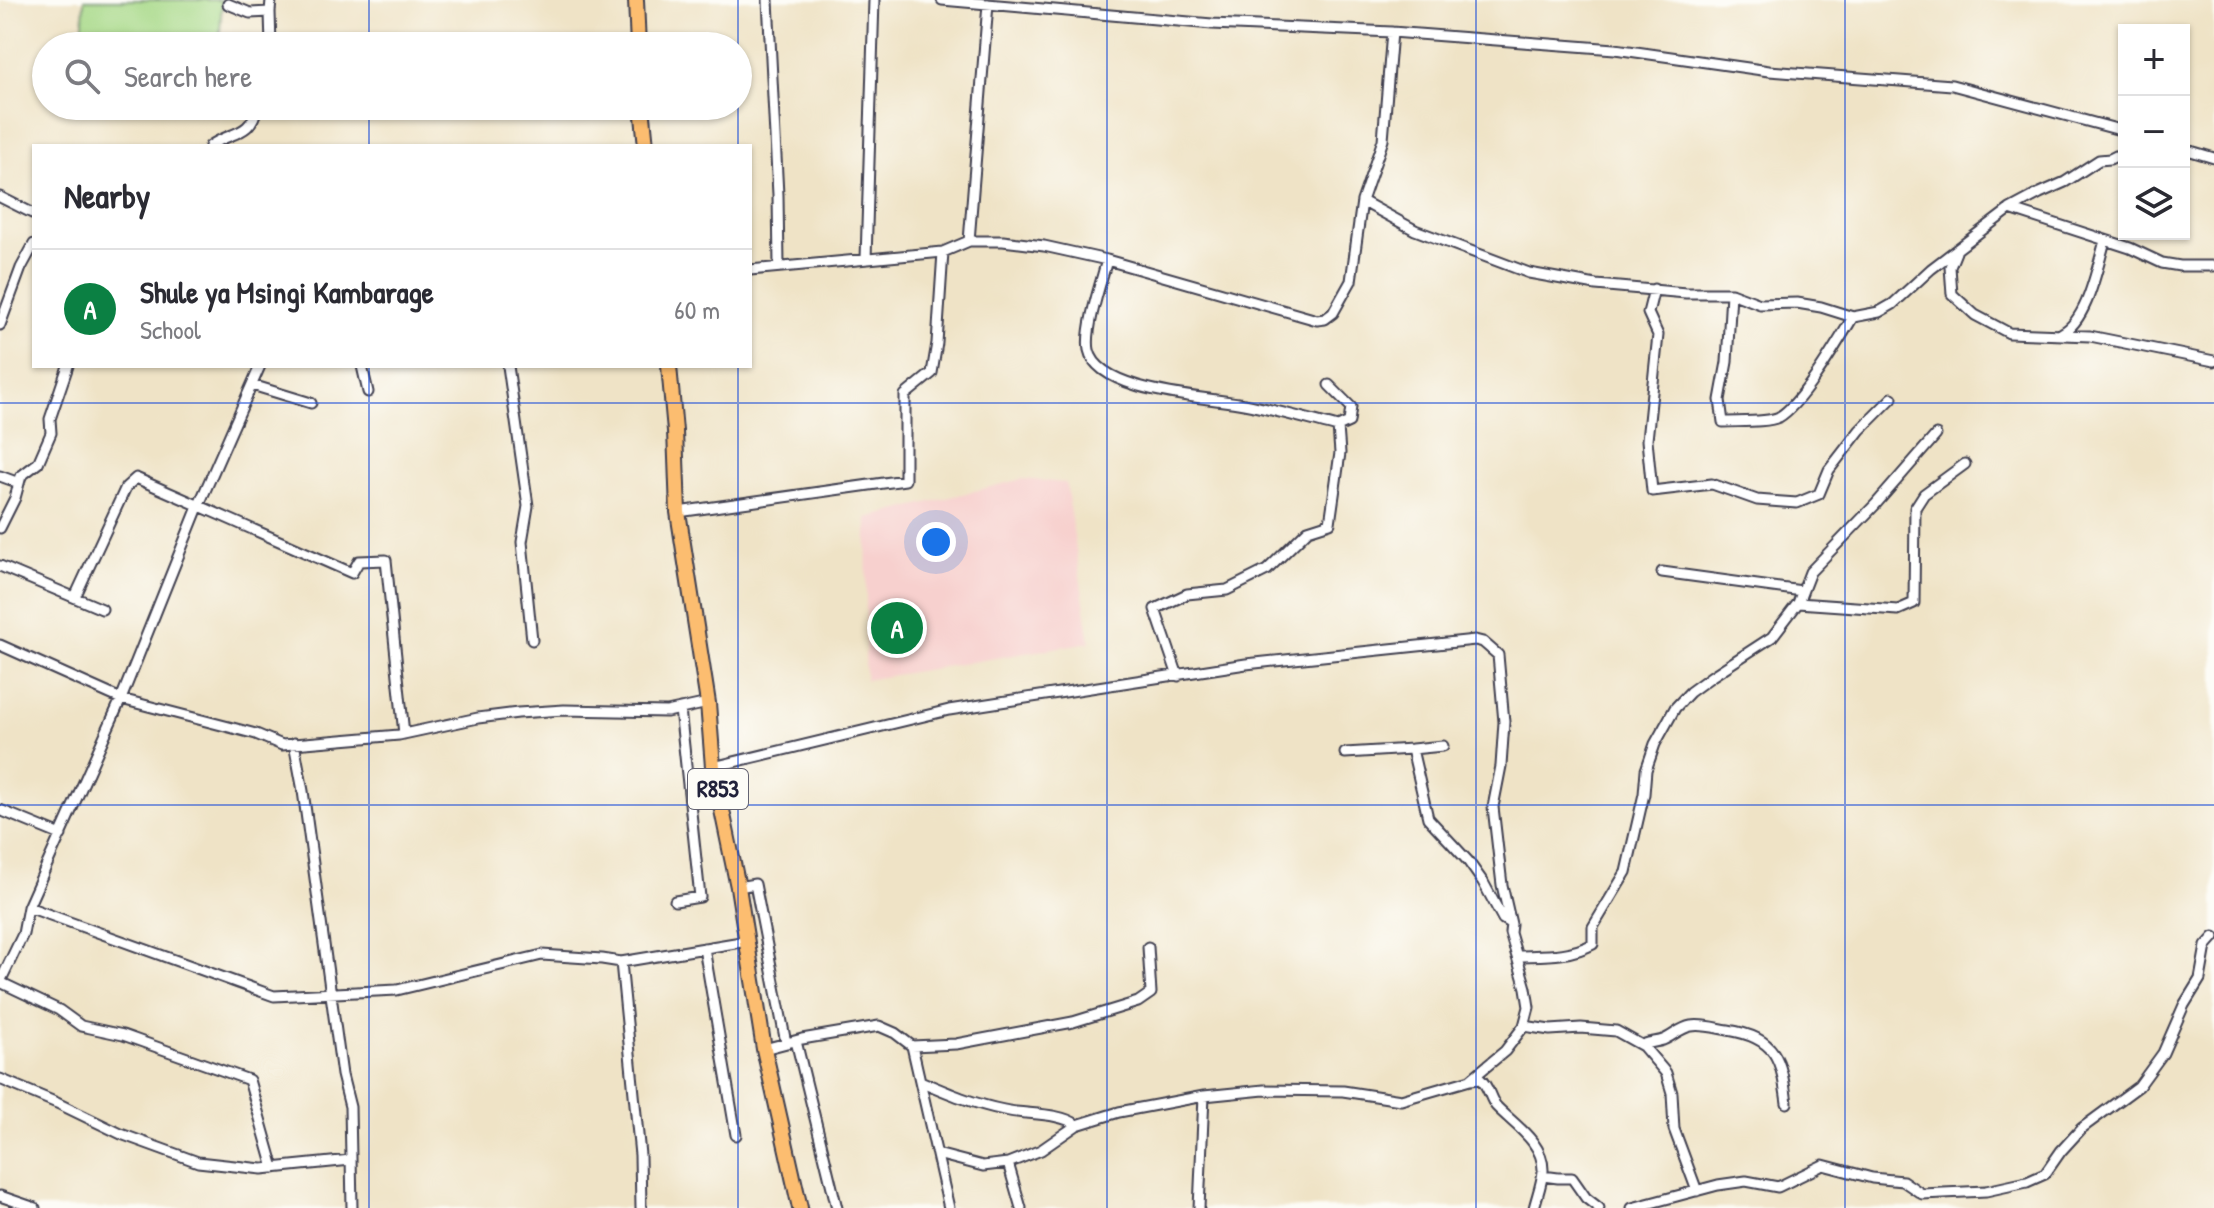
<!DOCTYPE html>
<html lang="en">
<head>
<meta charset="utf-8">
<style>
	:root { --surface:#fff; --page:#f7f7f7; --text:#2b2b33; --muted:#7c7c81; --line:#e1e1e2; --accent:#0b8043 }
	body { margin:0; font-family:"Patrick Hand",sans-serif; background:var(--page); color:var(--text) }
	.controls { position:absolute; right:24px; top:24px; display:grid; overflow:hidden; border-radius:0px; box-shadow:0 2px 6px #0004 }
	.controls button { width:72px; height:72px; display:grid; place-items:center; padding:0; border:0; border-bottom:2px solid var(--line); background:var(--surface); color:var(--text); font:40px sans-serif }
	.you { position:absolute; left:936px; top:542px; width:28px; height:28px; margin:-20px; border:6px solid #fff; border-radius:50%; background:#1a73e8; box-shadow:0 0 0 12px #1a73e833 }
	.badge { display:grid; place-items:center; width:52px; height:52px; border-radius:50%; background:var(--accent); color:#fff; font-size:26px; font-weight:700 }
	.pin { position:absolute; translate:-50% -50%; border:4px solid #fff; box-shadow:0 2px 8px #0006 }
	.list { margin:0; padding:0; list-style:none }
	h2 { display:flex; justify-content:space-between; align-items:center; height:104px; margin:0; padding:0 32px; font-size:34px }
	h2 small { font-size:26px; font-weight:400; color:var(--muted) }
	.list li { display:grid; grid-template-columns:52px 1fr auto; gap:24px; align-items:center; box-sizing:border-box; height:120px; padding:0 32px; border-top:2px solid var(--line) }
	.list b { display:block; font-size:30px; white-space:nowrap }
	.list p { margin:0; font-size:26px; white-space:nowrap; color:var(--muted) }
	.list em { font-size:26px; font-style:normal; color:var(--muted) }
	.icon { flex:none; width:44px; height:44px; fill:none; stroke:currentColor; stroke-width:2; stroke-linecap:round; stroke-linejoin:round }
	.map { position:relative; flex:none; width:2214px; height:1208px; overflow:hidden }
	.search { position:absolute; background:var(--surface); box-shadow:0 2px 6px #0004; left:32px; top:32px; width:720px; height:88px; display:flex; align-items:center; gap:20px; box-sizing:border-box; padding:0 28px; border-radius:44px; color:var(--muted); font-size:30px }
	.panel { position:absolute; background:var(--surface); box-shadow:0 2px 6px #0004; left:32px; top:144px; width:720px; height:224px; border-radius:0px }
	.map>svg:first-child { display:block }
	.built { fill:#f7d0ce }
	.pitch { fill:#a7d988; stroke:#647e62; stroke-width:2 }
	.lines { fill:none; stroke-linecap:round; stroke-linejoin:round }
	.street-casing { stroke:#413f50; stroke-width:13 }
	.primary-casing { stroke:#413f50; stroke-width:18 }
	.street { stroke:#fff; stroke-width:9 }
	.primary { stroke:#fcbd6f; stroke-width:14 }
	.grid { fill:none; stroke:#1d4ed8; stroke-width:2; stroke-opacity:0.55 }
	.labels { text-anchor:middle; stroke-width:8; stroke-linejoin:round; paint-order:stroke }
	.shield { fill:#fdfcf7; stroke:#646373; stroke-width:2 }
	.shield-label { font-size:24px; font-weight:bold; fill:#22223b }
</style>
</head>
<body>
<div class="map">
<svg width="2214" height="1208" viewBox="0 0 2214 1208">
	<rect width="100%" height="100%" fill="#fdfcf7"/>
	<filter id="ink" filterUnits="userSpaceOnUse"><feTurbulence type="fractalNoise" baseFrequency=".0125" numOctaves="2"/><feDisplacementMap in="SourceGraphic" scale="16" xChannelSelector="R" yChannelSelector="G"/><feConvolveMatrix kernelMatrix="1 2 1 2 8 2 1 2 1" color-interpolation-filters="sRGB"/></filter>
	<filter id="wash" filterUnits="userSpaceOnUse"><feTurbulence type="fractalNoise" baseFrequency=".006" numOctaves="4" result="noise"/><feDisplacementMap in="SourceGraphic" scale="32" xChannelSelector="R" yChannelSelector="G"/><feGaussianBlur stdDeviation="1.8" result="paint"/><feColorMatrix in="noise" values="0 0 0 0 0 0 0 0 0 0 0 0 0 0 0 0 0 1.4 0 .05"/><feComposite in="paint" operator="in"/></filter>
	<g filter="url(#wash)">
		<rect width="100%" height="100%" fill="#efe3c6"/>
		<path class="built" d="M1022,479L1066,483L1090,642L865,680L867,518Z"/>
		<path class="pitch" d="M84,0H222L219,46H82Z"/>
	</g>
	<g filter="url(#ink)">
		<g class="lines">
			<defs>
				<path id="street" d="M768,0L778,195L779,266
					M942,0L1212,24L1392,32L1615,49L1769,71L1952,85L2124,131
					M228,4L250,13L270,12L271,0
					M270,12L271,46
					M210,146C230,131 252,137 257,106
					M2184,149L2214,158
					M0,197L34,214
					M1362,201L1415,230L1529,273L1596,285L1686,293H1731L1760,304L1797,303L1821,307L1853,317L1879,312L1893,304L1931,269L2010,209L2040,193L2065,182L2099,160L2110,159L2124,152
					M2010,209L2130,248L2162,263L2180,266H2214
					M969,241L988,4
					M1956,252L1950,267L1952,294L1975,315L2009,333L2090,336L2214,361
					M866,259L874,0
					M1107,260C1101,282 1085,329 1089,350C1098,393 1208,397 1244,404C1275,410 1307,419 1338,427
					M750,270L943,252L969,241H1003L1044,246L1107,260L1317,320L1325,319L1333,313L1351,281L1362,201L1383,140L1392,32
					M1654,289L1648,313L1658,335L1647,440L1652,491L1712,484L1757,500L1797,503L1819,494L1829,470L1860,430L1892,398
					M1731,293L1727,362L1720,400L1723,422C1737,421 1767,423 1779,417C1802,404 1839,340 1853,317
					M0,325L21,268L34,244
					M2062,333C2088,320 2097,267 2105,241
					M362,366L368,392
					M508,366L528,506L522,542L532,640
					M252,385L311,403
					M0,476L19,483
					M678,512L905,480V395L932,373L937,343L943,252
					M0,528L15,498L21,476L38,463L51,433L50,419L68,366
					M0,566L102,609
					M1662,572L1802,591
					M75,597L126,487L136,478L352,573L359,561L386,560L404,734
					M1798,603L1898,610L1914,603L1915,508L1924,494L1965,464
					M0,645L121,699L256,734L282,745L399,735L478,718L518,713L564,710L667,712L708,703
					M1178,676L1155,609L1187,594L1227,590L1267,570L1308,530L1330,523L1340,453L1338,427L1349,422L1351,407L1329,385
					M294,743L303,791L342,1075L350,1107L352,1208
					M1412,749L1443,746
					M1345,753L1412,749L1428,818L1468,861L1483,882L1503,919L1511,924
					M713,767L949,710L1246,664L1475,640L1483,642L1498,655L1504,722L1501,766L1493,807L1502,885L1511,924L1510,933L1526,988L1529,1007L1524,1026L1505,1051L1470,1080L1401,1100L1343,1091L1264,1090L1204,1096L1119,1112L1077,1125L1041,1150L1008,1163L983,1166L937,1154
					M0,810L61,835
					M738,887L755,884L786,1043
					M675,901L700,897L680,709
					M28,907L274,996L397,990L542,955L602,959L621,962
					M704,948L736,1135
					M1517,956C1543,955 1569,957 1593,944V927L1626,872L1644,794L1646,770L1655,744L1675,708L1690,692L1712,676L1772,637L1798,603L1810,572L1875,505L1936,435
					M0,982L23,934L28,907L121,699L198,507L260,366
					M0,982L59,1010L81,1026L123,1035L249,1080L274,1168
					M1524,1026L1550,1030L1581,1028L1616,1031L1643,1046L1666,1073L1672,1093L1674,1129L1697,1191
					M796,1041L837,1208
					M912,1046L956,1044L1073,1022L1138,1002L1151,993L1148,947
					M1643,1046L1645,1044C1651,1042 1657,1042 1663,1040C1673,1036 1680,1028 1691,1026C1703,1024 1716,1028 1728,1030C1777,1038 1781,1059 1787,1103
					M764,1049L802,1039L879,1026L895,1033L912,1046L949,1208
					M0,1079L57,1103L121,1134L198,1162L262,1169L351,1160
					M1470,1080L1480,1079C1489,1086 1489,1097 1496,1106C1513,1124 1544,1142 1543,1171C1542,1183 1537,1196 1534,1208
					M920,1081C948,1093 974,1104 1004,1110C1025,1115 1060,1112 1077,1125
					M1008,1163L1021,1208
					M1543,1176L1558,1178H1572L1586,1198L1599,1208
					M0,1196L35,1208
					M641,1208L640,1155L621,962L747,941
					M1199,1208L1204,1096
					M1632,1208L1718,1185L1746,1181L1778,1187L1823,1165L1872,1178L1903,1181L1922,1194L1986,1191L2027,1182L2045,1174L2061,1151L2082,1128L2139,1086L2163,1053L2184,1005L2200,979L2206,946L2214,937"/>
				<path id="primary" d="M636,0L638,46
					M642,106L646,146
					M669,366L675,431L678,512L708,703L713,767L738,887L764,1049L800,1208"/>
			</defs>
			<use href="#street" class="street-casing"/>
			<use href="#primary" class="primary-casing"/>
			<use href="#street" class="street"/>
			<use href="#primary" class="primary"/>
		</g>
	</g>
	<path class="grid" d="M369,0V46M738,0V46M1107,0V1208M1476,0V1208M1845,0V1208M738,46V106M369,106V146M738,106V146M369,366V1208M738,366V1208M0,403H2214M0,805H2214"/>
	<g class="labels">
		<rect class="shield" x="688" y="769" width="60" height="40" rx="6"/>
		<g class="shield-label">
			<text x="718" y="797">R853</text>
		</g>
	</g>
</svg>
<div class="controls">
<button>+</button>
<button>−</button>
<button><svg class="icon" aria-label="layers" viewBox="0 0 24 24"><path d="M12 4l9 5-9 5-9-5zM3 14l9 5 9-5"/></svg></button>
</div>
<div class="you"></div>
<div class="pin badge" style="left:897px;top:628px">A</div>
<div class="search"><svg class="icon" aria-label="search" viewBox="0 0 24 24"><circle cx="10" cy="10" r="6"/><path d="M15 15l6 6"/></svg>Search here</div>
<section class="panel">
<h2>Nearby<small></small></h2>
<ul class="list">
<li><span class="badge">A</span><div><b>Shule ya Msingi Kambarage</b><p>School</p></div><em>60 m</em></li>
</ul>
</section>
</div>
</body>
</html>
